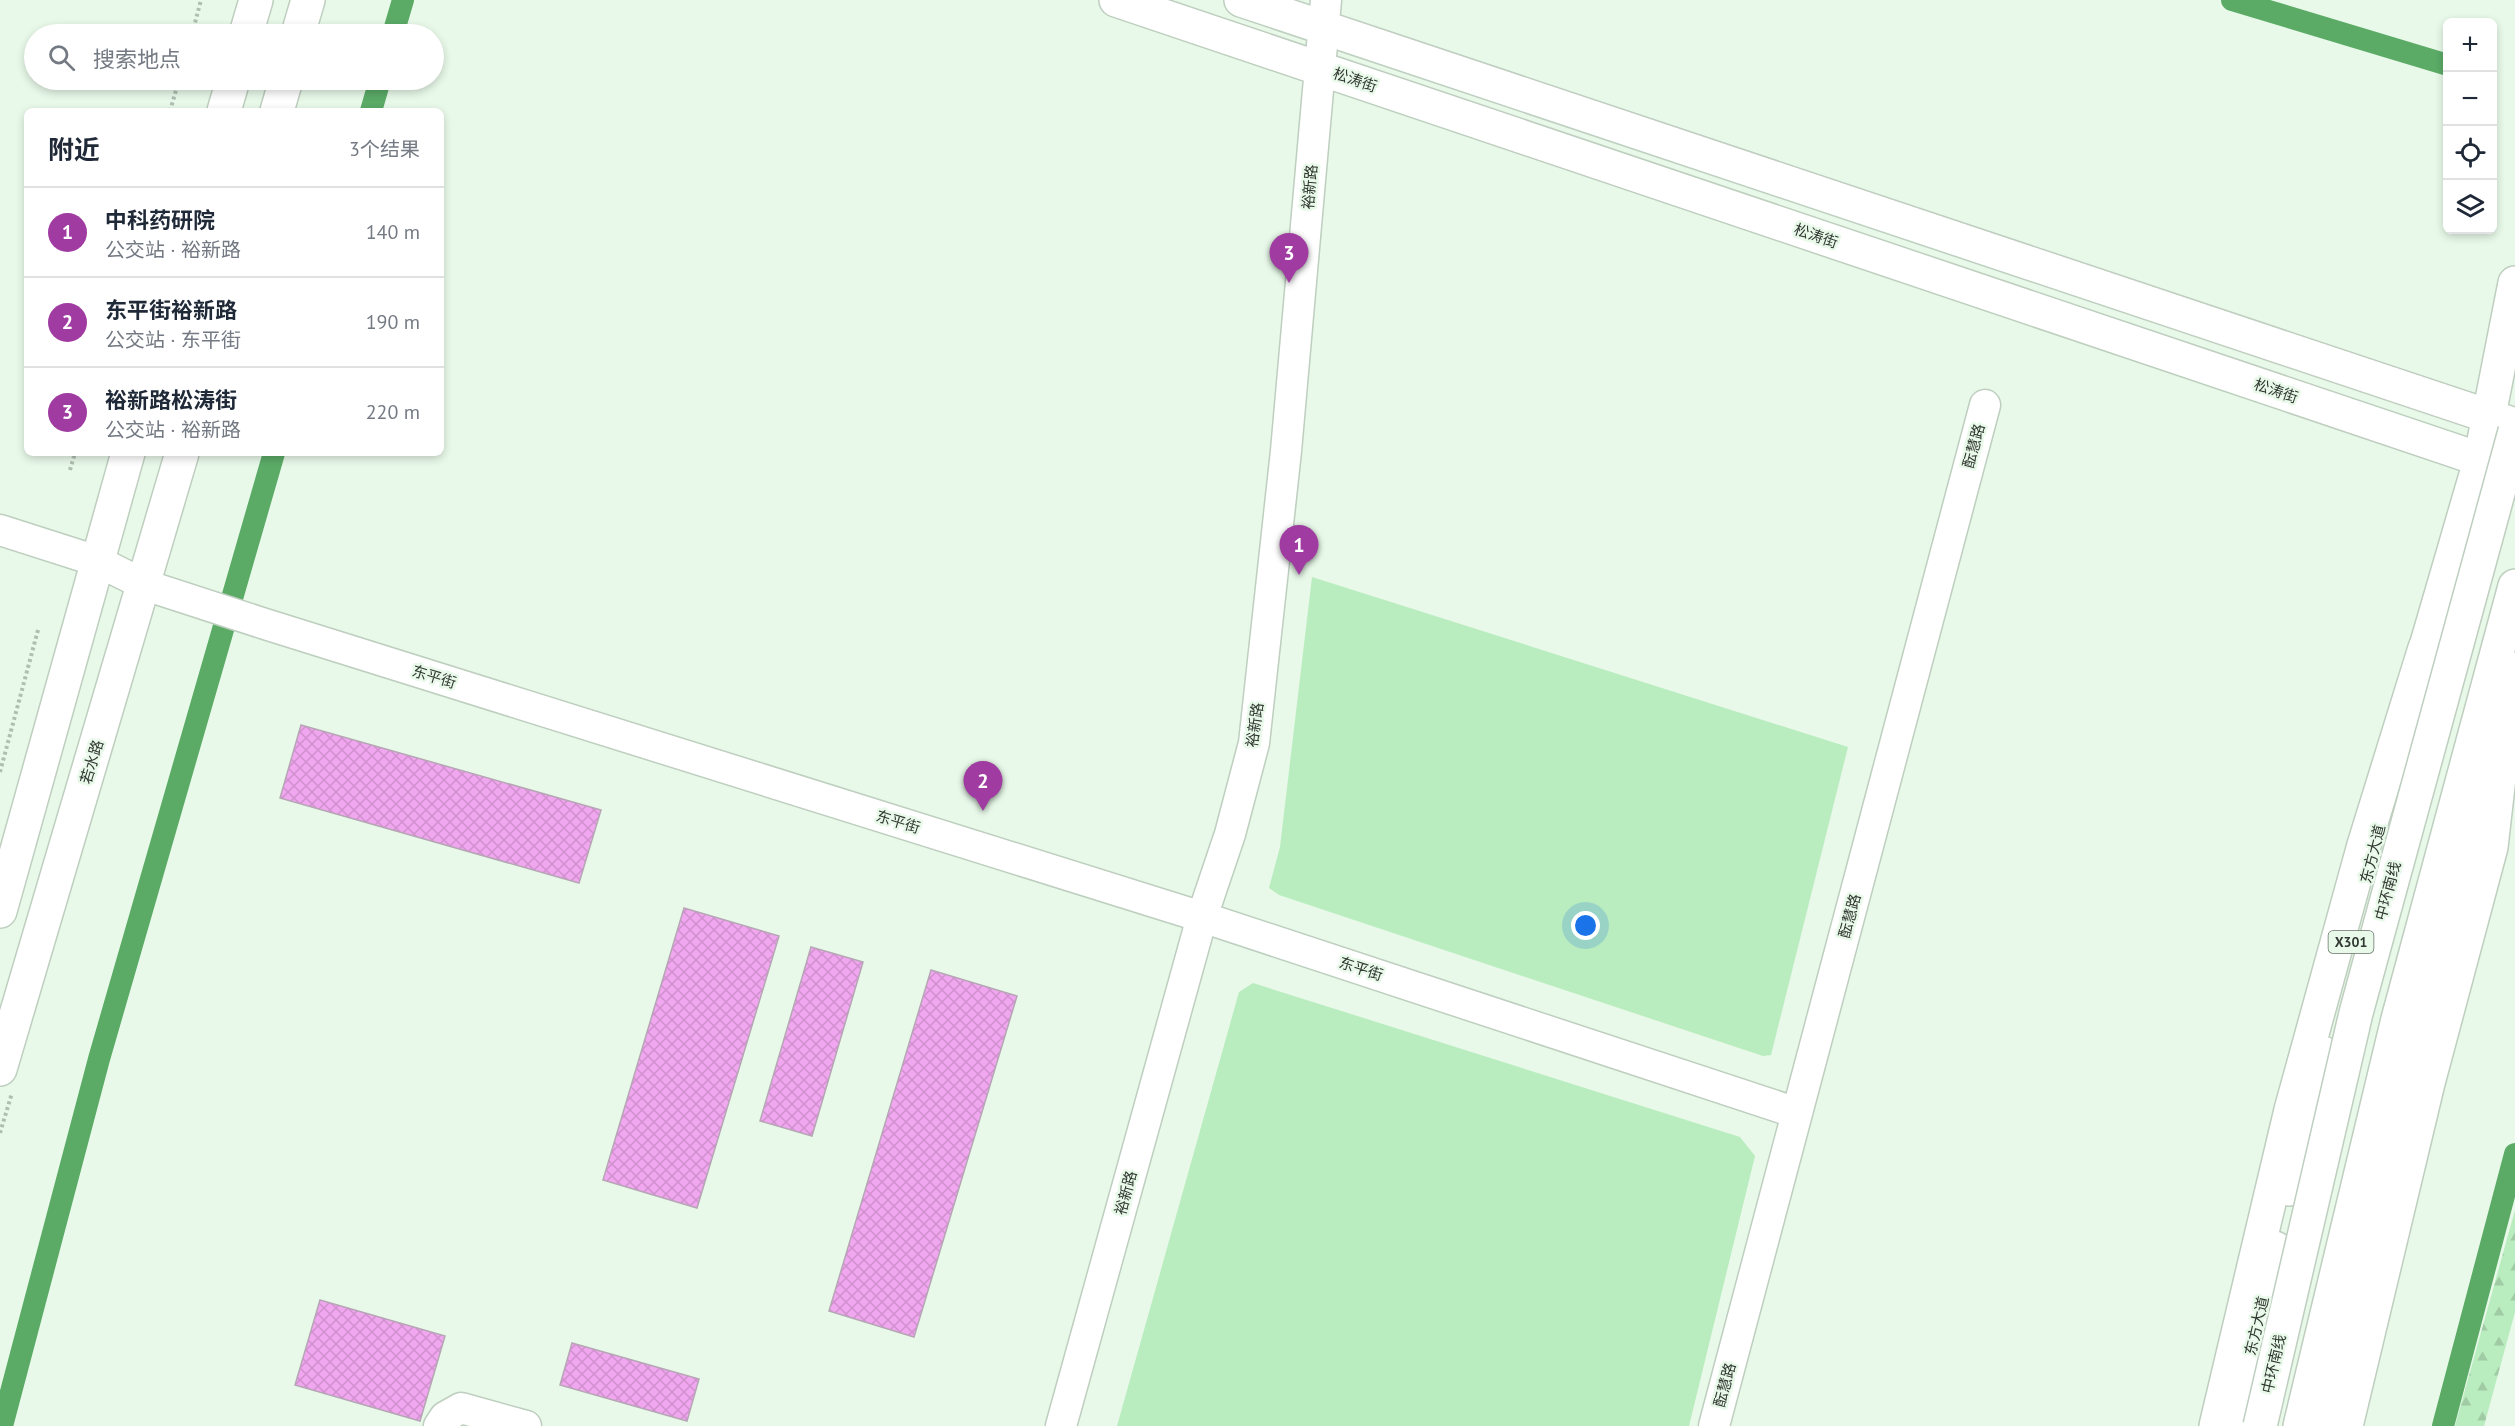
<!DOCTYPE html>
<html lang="zh">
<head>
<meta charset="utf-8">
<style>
	:root { --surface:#fff; --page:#f2f2f3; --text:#1f2937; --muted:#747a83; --line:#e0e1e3; --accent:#a03ba1 }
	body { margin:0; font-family:"PT Sans","Noto Sans SC",sans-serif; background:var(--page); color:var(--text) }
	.controls { position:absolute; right:18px; top:18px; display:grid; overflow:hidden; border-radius:9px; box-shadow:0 3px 9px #0003 }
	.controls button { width:54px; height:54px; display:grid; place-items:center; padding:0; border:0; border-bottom:2px solid var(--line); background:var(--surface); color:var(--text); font:30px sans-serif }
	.you { position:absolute; left:1586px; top:926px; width:21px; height:21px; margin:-15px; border:4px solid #fff; border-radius:50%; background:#1a73e8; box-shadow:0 0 0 9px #1a73e833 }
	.badge { display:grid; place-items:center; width:39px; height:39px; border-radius:50%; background:var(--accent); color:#fff; font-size:20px; font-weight:700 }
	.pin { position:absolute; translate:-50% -50px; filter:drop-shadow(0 2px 3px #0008) }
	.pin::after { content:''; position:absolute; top:32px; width:21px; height:18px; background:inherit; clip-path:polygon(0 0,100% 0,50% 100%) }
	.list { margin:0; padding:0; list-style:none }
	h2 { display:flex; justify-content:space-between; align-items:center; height:78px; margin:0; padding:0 24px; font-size:26px }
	h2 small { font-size:20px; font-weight:400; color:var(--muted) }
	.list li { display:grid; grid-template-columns:39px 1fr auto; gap:18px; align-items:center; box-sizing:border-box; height:90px; padding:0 24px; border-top:2px solid var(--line) }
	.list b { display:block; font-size:22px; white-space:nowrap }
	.list p { margin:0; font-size:20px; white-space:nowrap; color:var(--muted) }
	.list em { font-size:20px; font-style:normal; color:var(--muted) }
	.icon { flex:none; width:33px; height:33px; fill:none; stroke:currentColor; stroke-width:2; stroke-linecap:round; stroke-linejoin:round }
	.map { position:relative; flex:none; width:2515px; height:1426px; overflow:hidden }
	.search { position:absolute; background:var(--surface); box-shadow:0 3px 9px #0003; left:24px; top:24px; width:420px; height:66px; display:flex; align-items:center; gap:15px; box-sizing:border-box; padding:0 21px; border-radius:33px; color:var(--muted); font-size:22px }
	.panel { position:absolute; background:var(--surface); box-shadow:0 3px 9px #0003; left:24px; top:108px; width:420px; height:348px; border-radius:9px }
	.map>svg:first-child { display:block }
	.green { fill:#b9ecbe }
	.forest { fill:url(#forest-firs) }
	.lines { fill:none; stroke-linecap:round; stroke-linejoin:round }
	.canal { stroke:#5bab67; stroke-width:22 }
	.building { fill:url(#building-cross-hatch); stroke:#b6a6b5; stroke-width:1.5 }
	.minor-casing { stroke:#becebf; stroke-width:33 }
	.major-casing { stroke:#becebf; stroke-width:36 }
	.highway-casing { stroke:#becebf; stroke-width:36 }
	.path { stroke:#b0beb1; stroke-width:4; stroke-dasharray:3 3; stroke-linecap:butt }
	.minor { stroke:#fff; stroke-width:30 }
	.major { stroke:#fff; stroke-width:33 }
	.highway { stroke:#fff; stroke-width:33 }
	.highway-bridge-casing { stroke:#becebf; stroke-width:36; stroke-linecap:butt }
	.highway-bridge { stroke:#fff; stroke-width:33 }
	.labels { text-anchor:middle; stroke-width:5; stroke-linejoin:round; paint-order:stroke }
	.shield { fill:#e8f9e9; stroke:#687168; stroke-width:1.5 }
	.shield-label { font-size:14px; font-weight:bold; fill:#313731 }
	.street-label { font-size:15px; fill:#313731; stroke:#e8f9e9 }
</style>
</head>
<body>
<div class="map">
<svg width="2515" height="1426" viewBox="0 0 2515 1426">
	<defs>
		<pattern id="forest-firs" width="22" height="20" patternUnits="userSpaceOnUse" patternTransform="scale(1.5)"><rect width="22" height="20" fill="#b9ecbe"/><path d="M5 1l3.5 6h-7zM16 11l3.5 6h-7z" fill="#a0cba4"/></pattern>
		<pattern id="building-cross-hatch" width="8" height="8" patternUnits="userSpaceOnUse" patternTransform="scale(1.5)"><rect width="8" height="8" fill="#f1a7ef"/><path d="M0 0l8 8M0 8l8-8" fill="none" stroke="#cf90cd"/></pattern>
	</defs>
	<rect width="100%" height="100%" fill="#e8f9e9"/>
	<path class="green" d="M1312,577L1848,747L1771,1055L1763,1056L1279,895L1269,888L1280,847Z
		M1253,983L1740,1137L1755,1156L1689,1426H1117L1239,992Z"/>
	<path class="forest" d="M2515,1210V1312L2484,1426H2455Z"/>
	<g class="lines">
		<path class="canal" d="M2232,0L2448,65
			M393,34L403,0
			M371,111L380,80
			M2,1426L99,1059L274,453
			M2443,1426L2515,1154"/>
	</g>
	<path class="building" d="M301,725L601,810L579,883L280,798Z
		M684,908L779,936L697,1208L603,1180Z
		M811,947L863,962L812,1136L760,1121Z
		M931,970L1017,996L914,1337L829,1311Z
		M320,1300L445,1336L420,1421L295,1385Z
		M572,1343L699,1379L687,1421L560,1385Z"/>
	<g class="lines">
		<defs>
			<path id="minor" d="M0,530L97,561L145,585L265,624L1202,917L1797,1113
				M439,1426L445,1417L461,1408L526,1426
				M1061,1426L1202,917L1230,834L1254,743L1286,451L1326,0
				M1714,1426L1985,405"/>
			<path id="major" d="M1116,0L2515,471
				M1241,0L2515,425
				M246,34L256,0
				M298,34L308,0
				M224,111L233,80
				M277,111L286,80
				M2418,674L2480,461L2515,283
				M2502,719L2515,669
				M0,911L128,453
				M0,1069L182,453
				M2289,1189L2323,1053
				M2235,1426L2275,1248
				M2330,1426L2382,1201L2488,775"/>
			<path id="highway" d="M2216,1426L2291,1110L2364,845L2425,648
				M2300,1426L2398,1019L2515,586
				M2346,1426L2428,1083L2491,847L2509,690"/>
		</defs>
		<use href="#minor" class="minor-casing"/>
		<use href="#major" class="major-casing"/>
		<use href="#highway" class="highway-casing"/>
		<path class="path" d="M192,34L201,0
			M170,111L179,80
			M70,470L75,453
			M0,772L38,630
			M0,1133L12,1093"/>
		<use href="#minor" class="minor"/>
		<use href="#major" class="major"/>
		<use href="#highway" class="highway"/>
		<defs>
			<path id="highway-bridge" d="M2260,1426L2356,1013L2515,431"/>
		</defs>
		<use href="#highway-bridge" class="highway-bridge-casing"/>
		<use href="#highway-bridge" class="highway-bridge"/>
	</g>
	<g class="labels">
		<rect class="shield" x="2328.5" y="931" width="45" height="22" rx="4.5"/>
		<g class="shield-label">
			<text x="2351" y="947">X301</text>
		</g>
		<g class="street-label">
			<text transform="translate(1355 80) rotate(19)" y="5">松涛街</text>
			<text transform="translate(1310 187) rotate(-85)" y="5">裕新路</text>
			<text transform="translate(1816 236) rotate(19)" y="5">松涛街</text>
			<text transform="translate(2276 391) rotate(19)" y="5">松涛街</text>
			<text transform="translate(1974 446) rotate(-75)" y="5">酝慧路</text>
			<text transform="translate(434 677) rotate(17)" y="5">东平街</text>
			<text transform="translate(1255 725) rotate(-82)" y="5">裕新路</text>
			<text transform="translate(92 762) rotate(-73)" y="5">若水路</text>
			<text transform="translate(898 822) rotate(17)" y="5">东平街</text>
			<text transform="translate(2373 854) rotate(-76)" y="5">东方大道</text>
			<text transform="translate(2388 891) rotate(-75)" y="5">中环南线</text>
			<text transform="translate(1850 916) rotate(-75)" y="5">酝慧路</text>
			<text transform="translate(1361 969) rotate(18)" y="5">东平街</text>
			<text transform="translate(1126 1193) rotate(-75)" y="5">裕新路</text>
			<text transform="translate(2257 1326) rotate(-77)" y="5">东方大道</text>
			<text transform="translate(2274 1364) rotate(-77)" y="5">中环南线</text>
			<text transform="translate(1725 1385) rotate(-75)" y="5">酝慧路</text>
		</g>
	</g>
</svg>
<div class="controls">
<button>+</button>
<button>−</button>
<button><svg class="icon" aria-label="locate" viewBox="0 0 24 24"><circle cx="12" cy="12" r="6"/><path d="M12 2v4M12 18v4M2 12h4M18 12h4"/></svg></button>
<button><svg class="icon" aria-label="layers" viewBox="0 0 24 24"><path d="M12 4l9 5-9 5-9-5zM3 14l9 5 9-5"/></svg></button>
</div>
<div class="you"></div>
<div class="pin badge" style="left:1299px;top:575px">1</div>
<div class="pin badge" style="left:983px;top:811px">2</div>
<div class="pin badge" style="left:1289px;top:283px">3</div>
<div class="search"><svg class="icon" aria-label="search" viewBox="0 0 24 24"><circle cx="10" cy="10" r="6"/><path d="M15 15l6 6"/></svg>搜索地点</div>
<section class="panel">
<h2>附近<small>3个结果</small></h2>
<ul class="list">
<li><span class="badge">1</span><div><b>中科药研院</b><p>公交站 · 裕新路</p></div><em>140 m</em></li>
<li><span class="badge">2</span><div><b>东平街裕新路</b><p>公交站 · 东平街</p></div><em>190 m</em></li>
<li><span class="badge">3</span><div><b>裕新路松涛街</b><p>公交站 · 裕新路</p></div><em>220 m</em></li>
</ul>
</section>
</div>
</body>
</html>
